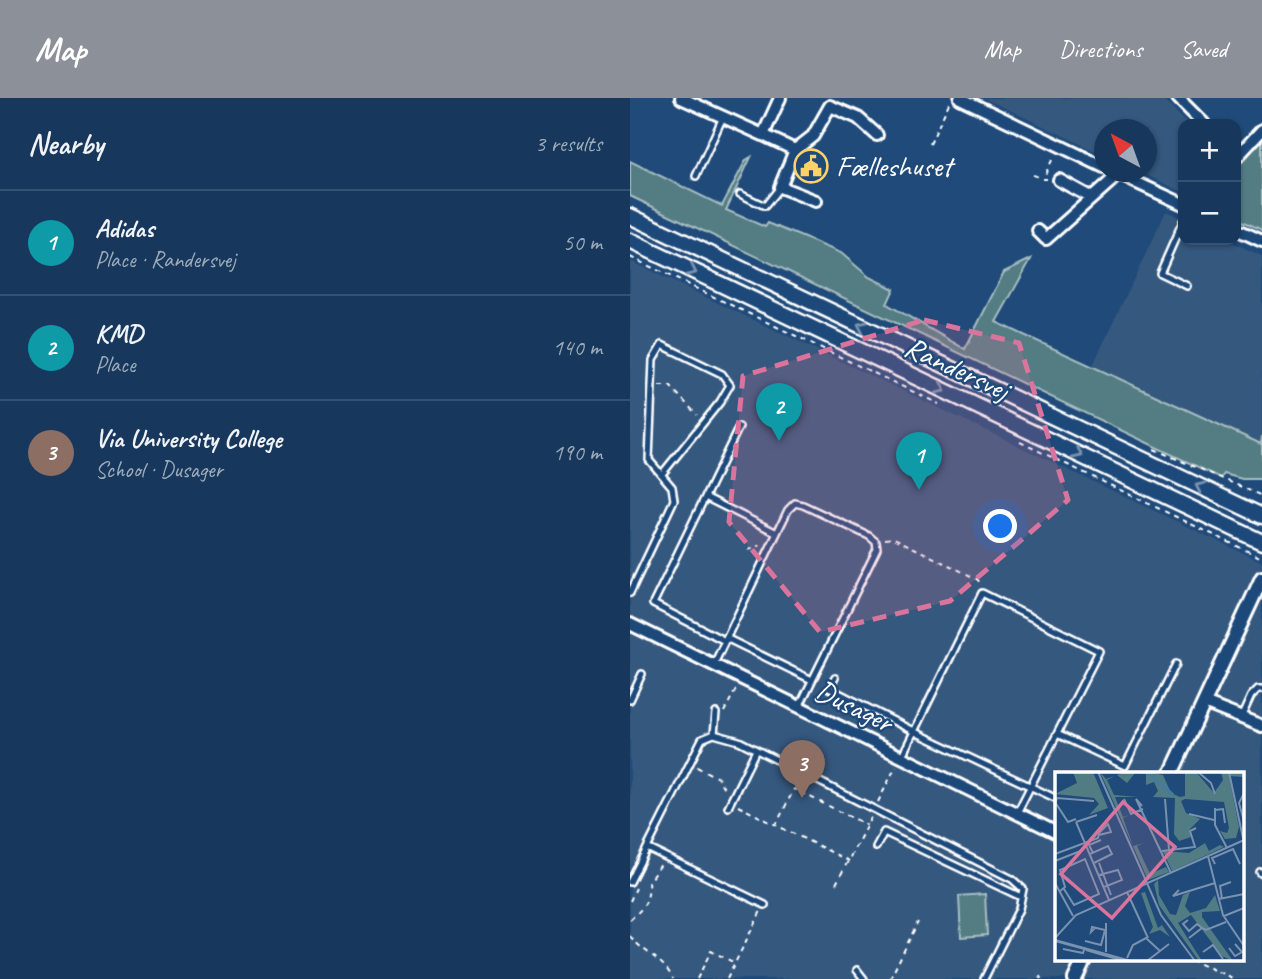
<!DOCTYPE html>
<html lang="en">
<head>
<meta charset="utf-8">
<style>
	:root { --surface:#17385c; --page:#244365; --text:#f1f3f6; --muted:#9eacbb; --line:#365272; --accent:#8c9099 }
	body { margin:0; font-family:Caveat,sans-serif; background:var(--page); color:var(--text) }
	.controls { position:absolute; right:21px; top:21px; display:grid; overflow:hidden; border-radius:14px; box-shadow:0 2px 5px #0004 }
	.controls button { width:63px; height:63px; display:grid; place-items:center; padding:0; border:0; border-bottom:2px solid var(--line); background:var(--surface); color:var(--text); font:35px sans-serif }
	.compass { position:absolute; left:464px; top:21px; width:63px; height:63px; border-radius:50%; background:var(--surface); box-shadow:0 2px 5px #0004; rotate:319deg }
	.you { position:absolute; left:371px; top:429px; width:24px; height:24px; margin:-18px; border:5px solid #fff; border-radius:50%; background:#1a73e8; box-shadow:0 0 0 10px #1a73e833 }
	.badge { display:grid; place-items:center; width:46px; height:46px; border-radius:50%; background:var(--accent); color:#fff; font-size:23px; font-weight:700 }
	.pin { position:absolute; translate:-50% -58px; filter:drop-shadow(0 2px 4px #0008) }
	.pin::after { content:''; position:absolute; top:37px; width:24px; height:21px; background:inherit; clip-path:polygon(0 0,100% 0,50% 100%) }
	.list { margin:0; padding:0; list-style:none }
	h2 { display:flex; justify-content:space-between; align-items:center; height:91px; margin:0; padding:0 28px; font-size:30px }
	h2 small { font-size:23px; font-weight:400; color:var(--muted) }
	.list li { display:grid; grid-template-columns:46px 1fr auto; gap:21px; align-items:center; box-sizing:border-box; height:105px; padding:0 28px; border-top:2px solid var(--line) }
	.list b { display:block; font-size:26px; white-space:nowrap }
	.list p { margin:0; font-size:23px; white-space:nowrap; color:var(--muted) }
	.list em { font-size:23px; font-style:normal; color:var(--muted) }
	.map { position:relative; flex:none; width:632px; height:881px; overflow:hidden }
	header { display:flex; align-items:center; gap:42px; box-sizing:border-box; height:98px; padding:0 35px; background:var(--accent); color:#fff }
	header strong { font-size:33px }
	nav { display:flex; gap:38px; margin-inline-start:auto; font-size:24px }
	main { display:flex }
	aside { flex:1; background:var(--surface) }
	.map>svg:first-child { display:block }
	.built { fill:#36587e; fill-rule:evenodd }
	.green { fill:#527c83; stroke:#a8bec1; stroke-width:2 }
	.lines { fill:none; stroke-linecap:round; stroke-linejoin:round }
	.service-casing { stroke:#fff; stroke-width:10 }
	.minor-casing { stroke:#fff; stroke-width:16 }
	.tertiary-casing { stroke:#fff; stroke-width:18 }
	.secondary-casing { stroke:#fff; stroke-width:19 }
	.path { stroke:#fff; stroke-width:2; stroke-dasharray:5 5; stroke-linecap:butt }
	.service { stroke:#1f4a7a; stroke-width:5 }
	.minor { stroke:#1f4a7a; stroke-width:10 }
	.tertiary { stroke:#1f4a7a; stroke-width:12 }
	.secondary { stroke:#1f4a7a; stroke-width:14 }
	.oneway { stroke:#7992af }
	.marked { fill:#da749d; fill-opacity:0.2; stroke:#da749d; stroke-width:5; stroke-dasharray:14 9; stroke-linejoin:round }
	.labels { text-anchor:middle; stroke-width:5; stroke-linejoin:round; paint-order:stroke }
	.poi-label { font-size:30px; fill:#fff; stroke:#1f4a7a; text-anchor:start }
	.street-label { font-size:30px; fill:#fff; stroke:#1f4a7a }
	.inset-river { fill:none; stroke:#447c9f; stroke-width:3.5 }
	.inset-road { fill:none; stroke:#7992af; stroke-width:2 }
	.view { fill:#da749d; fill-opacity:0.15; stroke:#da749d; stroke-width:3.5 }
	.inset-edge { fill:none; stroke:#fff; stroke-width:3.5 }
</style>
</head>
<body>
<header>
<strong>Map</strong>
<nav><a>Map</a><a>Directions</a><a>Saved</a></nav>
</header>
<main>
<aside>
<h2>Nearby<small>3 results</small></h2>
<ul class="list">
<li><span class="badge" style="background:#0f9aa8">1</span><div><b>Adidas</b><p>Place · Randersvej</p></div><em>50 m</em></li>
<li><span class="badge" style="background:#0f9aa8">2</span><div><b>KMD</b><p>Place</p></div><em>140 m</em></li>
<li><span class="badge" style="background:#8d6e63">3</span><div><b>Via University College</b><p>School · Dusager</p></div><em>190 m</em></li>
</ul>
</aside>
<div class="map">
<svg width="632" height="881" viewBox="0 0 632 881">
	<rect width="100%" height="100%" fill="#1f4a7a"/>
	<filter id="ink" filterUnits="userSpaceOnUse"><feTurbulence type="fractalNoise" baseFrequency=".0143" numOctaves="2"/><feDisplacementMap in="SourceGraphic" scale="14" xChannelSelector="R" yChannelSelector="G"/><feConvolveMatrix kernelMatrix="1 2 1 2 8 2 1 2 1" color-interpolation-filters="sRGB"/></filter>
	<g filter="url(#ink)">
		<path class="built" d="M354,0H531L558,26H553V94L510,74H516V32H474V57Z
			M536,113L553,121V142H597L632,158V353L460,273Z
			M0,163L632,464V881H0ZM427,676H613V862H427Z"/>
		<path class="green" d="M632,37V132L606,120V63Z
			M121,59L96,112L135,129L138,125L211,155L239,179L264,191L257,206L335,251L374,174L401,161L366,224L631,346L632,338V381H612L594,376L591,380L0,98V63L92,108L116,62Z
			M355,796L357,837L331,839L329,798Z"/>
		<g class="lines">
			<defs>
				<path id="service" d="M66,78L93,19
					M110,96L135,108L150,89
					M553,123L530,175L557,188
					M109,329L75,399L147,435
					M75,399L23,506L95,543
					M0,495L44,402L42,389L19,362L23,262L32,247L92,276L100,287L90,304L32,376
					M96,540L182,582
					M84,566L158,412L165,405L173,407L239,438L246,444L247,451L169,609
					M205,580L199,590L285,634L427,701
					M0,602L12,576
					M611,620L621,598L628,591H632
					M84,636L86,615
					M427,636L495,668L546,566
					M272,658L352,495L469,553L387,715
					M98,709L126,652
					M246,749L254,734L391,799
					M17,750L135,807
					M630,774L632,776
					M0,784L72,641L84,636L109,643L382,781L393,791L389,811L354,881
					M227,872L234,881"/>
				<path id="minor" d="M51,0L133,37L150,0
					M330,0L474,69
					M548,0L574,26
					M133,37L165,52L150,89L186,103
					M165,52L183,38L200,8L228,20L247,37
					M606,60L632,32
					M483,74L553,106
					M429,82L462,100
					M606,131L632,143
					M408,133L416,141L489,76
					M0,526L427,735
					M574,605L632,628"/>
				<path id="tertiary" d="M541,676L632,480
					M445,881L454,862"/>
				<path id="secondary" d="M0,118L632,418
					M0,143L632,444"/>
			</defs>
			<use href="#service" class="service-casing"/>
			<use href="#minor" class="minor-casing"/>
			<use href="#tertiary" class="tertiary-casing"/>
			<use href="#secondary" class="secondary-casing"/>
			<path class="path" d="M300,46L320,3
				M403,77L412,80
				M417,81H413L424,58
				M0,159L309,306
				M29,288H40L67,317
				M390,344L632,460
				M524,351L632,398
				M255,441L264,440L347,481L352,487
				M118,452L131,447
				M94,614L106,591
				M67,669L88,680L96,694
				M248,704L266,668
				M108,708L146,727
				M219,763L146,727L164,691L237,727
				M206,786L241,719
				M0,803L6,790
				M0,822C14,809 20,803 18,784L32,765
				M0,838C13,855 33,860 43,881
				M560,862L605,881
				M410,878L411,881
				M67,881L81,853L105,865
				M97,881L131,813
				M260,881L288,824"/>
			<use href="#service" class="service"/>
			<use href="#minor" class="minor"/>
			<use href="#tertiary" class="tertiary"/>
			<use href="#secondary" class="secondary"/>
		</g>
		<defs><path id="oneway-chevron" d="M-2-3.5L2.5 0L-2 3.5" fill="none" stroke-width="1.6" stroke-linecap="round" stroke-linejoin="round" transform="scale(1.75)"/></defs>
		<g class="oneway">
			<use href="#oneway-chevron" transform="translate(62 173) rotate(25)"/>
			<use href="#oneway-chevron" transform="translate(232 228) rotate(-155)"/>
			<use href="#oneway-chevron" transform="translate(311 291) rotate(25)"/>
			<use href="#oneway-chevron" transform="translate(448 356) rotate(25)"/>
			<use href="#oneway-chevron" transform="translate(570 389) rotate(-155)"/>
		</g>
	</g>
	<path class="marked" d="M294,222L389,245L438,402L320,503L190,534L99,424L113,278Z"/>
	<defs>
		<symbol id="civic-ring" viewBox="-11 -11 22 22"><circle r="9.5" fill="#1f4a7a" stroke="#ffd166" stroke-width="1.5"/><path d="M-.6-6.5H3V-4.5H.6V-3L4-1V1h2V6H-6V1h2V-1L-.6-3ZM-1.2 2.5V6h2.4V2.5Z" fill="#ffd166"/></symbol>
	</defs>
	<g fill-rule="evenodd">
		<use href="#civic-ring" x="162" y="49" width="38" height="38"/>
	</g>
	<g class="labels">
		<g class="poi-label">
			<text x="206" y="78">Fælleshuset</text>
		</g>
		<g class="street-label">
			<text transform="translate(327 270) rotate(25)" y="10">Randersvej</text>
			<text transform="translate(224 608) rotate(26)" y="10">Dusager</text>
		</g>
	</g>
	<g transform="translate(425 674)">
		<rect width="189" height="189" fill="#1f4a7a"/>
		<path d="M18,0H38L53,36L34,43L44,32L39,26L0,22L22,11ZM45,0L51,7L60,4L52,8L59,23L83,25H60L68,45L74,43L68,46L78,74L89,71L82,74L95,102L111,95L114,100L93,108ZM70,0H94L108,3L116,21L125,25L130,24V0H141L159,21L168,8L166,0L189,1V5L174,4L184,55L181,66L170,67L165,59L172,61L174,56L169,30L130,27L126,29L131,41L145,47L134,58L136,65L124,69L119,62L120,26L98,25L103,19L99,10L91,13V2L80,1L72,11L62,3ZM150,71L154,79L165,73L169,75L117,99L108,79L134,81ZM103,108L104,123L115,142L121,143L128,123L135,120L130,134L135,141L151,136L160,123L165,139L147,140V145L178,189L167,184L136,143L123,151L147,189H144L104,133L99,112ZM90,120L103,156L107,153L115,165L105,158L94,162L98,155L86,121Z" fill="#527c83"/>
		<path class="inset-river" d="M92,0L118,23"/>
		<path class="inset-road" d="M43,0L106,143L140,189M143,0L156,11L160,22M174,0L189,71M189,21L184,31L189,49M69,27L76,42L88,37M110,27L114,78M0,30L13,50L21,47M0,32L2,26L39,29M87,34L81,27L116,101M160,36V53L172,76M160,38L168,37L170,51M134,42L159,48M21,50L54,128M21,50L42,43M107,79L140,75L135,59L141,56M38,81L34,73L46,68M0,82L43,66L44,61L53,52L56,60L44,63M35,82L53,74L57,82L39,91M153,84L168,143L189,174M0,89L28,78M44,91L56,123M160,92L157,86L178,77L185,92M44,103L63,98L67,108L49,115M0,111L18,144M124,118L118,124L160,111M4,120L10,115L5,98L30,87L44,122L19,133L9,117M72,120L93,166M164,127L189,122M167,127L165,114L176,110M169,144L189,136M133,148L128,152L134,159L142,152L147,156M0,166L21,143L189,68M134,166L147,156L151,158L171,150M0,168L76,189M0,169L74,189M30,169L46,173L50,158L37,155L36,160L40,156M174,176L180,184L187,180L180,172M8,177L28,181L29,178M31,178L69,189M51,180V151M148,180L158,173L168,187M72,186L78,173L91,166L105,179M92,189L114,172"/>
		<path class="view" d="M68,30L120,75L57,146L6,102Z"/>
		<rect width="189" height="189" class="inset-edge"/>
	</g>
</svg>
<div class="controls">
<button>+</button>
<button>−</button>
</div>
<svg class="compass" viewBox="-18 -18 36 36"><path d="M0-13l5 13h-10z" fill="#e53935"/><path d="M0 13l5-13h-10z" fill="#9eacbb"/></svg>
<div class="you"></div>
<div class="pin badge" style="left:289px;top:392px;background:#0f9aa8">1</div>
<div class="pin badge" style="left:149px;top:343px;background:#0f9aa8">2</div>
<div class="pin badge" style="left:172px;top:700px;background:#8d6e63">3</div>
</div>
</main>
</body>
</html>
